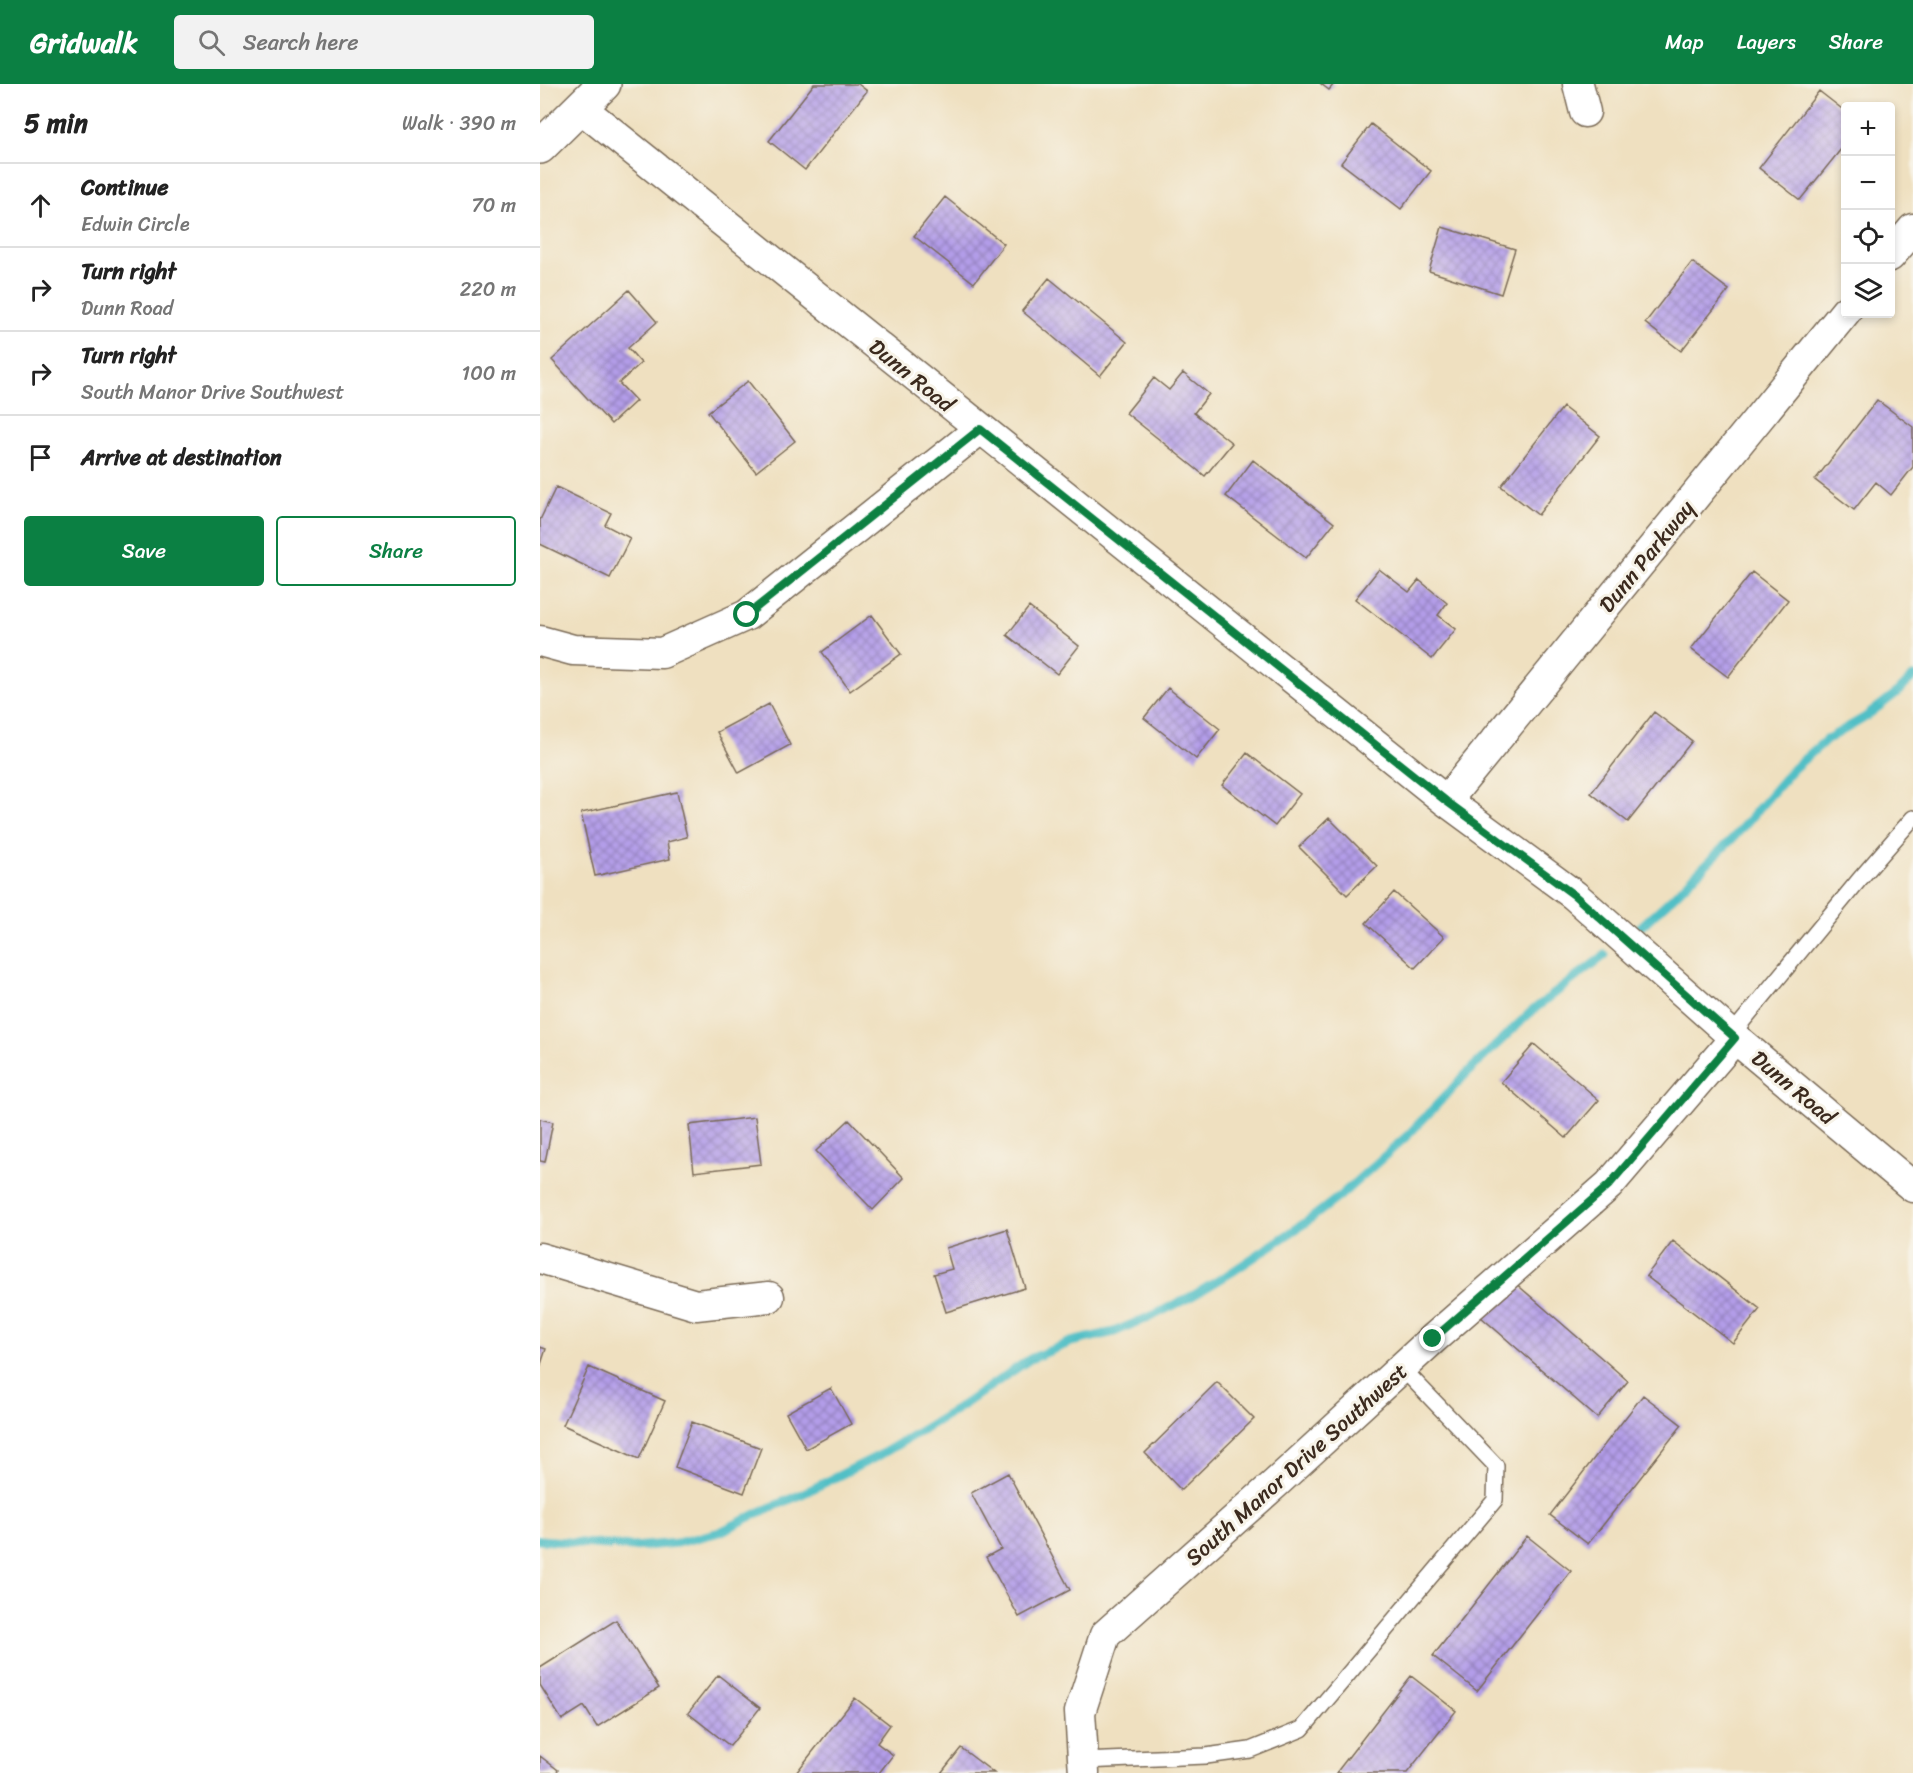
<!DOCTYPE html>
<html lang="en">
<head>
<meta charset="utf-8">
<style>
	:root { --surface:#fff; --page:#f2f2f2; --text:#222; --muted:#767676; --line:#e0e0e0; --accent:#0b8043 }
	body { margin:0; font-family:Sriracha,sans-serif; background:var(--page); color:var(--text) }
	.controls { position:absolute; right:18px; top:18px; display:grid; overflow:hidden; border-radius:6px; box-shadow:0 3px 9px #0003 }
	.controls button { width:54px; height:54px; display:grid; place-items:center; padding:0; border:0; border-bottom:2px solid var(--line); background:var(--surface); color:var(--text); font:30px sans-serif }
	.stop { position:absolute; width:18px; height:18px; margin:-14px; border:4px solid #0b8043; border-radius:50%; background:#fff }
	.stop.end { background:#0b8043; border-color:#fff; box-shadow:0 2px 6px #0008 }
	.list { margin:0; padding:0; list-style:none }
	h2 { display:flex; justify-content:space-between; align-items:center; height:78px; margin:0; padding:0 24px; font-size:26px }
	h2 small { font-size:20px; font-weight:400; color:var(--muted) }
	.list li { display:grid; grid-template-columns:39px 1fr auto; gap:18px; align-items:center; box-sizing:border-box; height:84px; padding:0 24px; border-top:2px solid var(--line) }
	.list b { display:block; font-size:22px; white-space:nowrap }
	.list p { margin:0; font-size:20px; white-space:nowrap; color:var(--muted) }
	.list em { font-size:20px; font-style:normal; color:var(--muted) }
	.actions { display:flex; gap:12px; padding:18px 24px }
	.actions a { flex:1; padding:14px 0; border:2px solid var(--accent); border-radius:6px; text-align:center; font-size:21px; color:var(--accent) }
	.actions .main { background:var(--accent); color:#fff }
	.icon { flex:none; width:33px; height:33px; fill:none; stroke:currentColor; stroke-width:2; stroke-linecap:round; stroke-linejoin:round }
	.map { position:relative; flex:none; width:1373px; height:1689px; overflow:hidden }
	header { display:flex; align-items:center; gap:36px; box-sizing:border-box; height:84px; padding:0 30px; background:var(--accent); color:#fff }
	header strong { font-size:28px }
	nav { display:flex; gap:33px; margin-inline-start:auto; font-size:21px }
	.search { width:420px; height:54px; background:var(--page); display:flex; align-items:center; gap:15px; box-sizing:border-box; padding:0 21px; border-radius:6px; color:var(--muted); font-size:22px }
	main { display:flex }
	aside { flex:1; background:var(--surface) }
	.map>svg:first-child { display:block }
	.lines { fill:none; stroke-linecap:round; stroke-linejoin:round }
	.stream { stroke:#51bfc6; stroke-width:9 }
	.building { fill:url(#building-cross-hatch) }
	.service-casing { stroke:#7a6a57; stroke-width:18 }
	.minor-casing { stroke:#7a6a57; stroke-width:33 }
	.tertiary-casing { stroke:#7a6a57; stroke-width:36 }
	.service { stroke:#fff; stroke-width:15 }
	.minor { stroke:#fff; stroke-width:30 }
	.tertiary { stroke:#fff; stroke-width:33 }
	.route { stroke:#0b8043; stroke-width:8 }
	.labels { text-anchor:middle; stroke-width:6; stroke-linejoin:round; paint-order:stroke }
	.street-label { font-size:22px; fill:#3b2a1e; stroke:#f7f3e8 }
</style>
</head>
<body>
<header>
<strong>Gridwalk</strong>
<div class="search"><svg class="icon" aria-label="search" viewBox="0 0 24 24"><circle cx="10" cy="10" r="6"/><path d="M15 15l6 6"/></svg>Search here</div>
<nav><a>Map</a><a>Layers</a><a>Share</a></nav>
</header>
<main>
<aside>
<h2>5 min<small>Walk · 390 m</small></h2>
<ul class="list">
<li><svg class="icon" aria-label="ahead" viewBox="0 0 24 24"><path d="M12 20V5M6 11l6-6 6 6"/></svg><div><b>Continue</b><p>Edwin Circle</p></div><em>70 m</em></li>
<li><svg class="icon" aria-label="right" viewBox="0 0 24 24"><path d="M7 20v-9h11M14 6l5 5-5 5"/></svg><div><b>Turn right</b><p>Dunn Road</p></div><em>220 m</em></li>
<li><svg class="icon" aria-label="right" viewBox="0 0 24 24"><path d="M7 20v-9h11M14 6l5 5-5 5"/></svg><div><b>Turn right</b><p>South Manor Drive Southwest</p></div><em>100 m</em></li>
<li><svg class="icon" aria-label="arrive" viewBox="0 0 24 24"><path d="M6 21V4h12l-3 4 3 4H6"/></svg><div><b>Arrive at destination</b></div></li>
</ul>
<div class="actions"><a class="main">Save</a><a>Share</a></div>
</aside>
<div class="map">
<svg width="1373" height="1689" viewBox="0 0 1373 1689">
	<defs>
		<pattern id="building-cross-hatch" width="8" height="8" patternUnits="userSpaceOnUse" patternTransform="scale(1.5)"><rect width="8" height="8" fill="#b39de9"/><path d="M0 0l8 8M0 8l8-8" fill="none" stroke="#9380bc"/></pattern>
	</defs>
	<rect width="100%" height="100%" fill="#f7f3e8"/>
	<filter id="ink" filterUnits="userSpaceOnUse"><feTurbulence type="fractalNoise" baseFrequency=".0167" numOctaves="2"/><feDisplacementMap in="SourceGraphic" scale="12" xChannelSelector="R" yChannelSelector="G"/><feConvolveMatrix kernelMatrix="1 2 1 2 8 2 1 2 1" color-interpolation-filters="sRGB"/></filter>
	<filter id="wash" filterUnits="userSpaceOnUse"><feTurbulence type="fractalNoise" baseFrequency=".008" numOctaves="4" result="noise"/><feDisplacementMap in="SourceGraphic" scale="24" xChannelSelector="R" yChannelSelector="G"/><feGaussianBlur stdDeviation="1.35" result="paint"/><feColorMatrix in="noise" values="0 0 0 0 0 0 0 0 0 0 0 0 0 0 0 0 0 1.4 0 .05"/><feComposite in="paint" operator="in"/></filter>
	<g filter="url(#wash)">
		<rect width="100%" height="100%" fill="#efe0c0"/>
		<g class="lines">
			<path class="stream" d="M1097,846L1130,816L1194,753L1253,685L1286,656L1324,634L1359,607L1373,593
				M0,1456L93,1463L137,1459L180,1448L220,1428L260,1411L340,1371L417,1325L490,1275L531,1258L574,1248L614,1231L654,1211L692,1188L765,1139L800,1112L868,1051L928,988L993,926L1065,871"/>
		</g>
		<g id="blocks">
			<path class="building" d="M274,0H318L327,7L265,86L229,57Z
				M781,0H794L789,6Z
				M1279,7L1306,28V59L1260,116L1219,84Z
				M831,40L891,87L861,125L801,79Z
				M405,113L464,160L434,199L374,152Z
				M902,143L975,165L961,210L889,187Z
				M1152,178L1189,206L1141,267L1105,239Z
				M509,194L587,258L560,292L482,227Z
				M89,206L117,238L88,264L101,279L79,299L96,317L71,340L12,276Z
				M643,289L669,310L654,329L692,359L665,392L586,329L614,294L629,306Z
				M208,297L255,357L216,388L168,328Z
				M1337,316L1373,343V383L1351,411L1336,398L1314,426L1275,396Z
				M1023,323L1060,352L998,431L961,402Z
				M713,376L794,439L766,474L686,412Z
				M16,403L71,429L65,441L90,454L70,494L0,460V436Z
				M839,485L869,508L879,496L907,519L898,531L916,545L892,575L815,515Z
				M1212,488L1248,516L1188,593L1151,565Z
				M489,523L539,562L517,590L467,551Z
				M332,531L361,570L310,607L282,568Z
				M628,604L680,645L656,675L604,634Z
				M229,620L250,661L199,689L177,648Z
				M1114,628L1152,657L1088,738L1051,709Z
				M707,669L760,710L735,742L682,701Z
				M137,708L147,753L127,758L130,775L55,792L41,729Z
				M789,734L837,782L807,811L759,763Z
				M854,808L904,853L875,884L826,839Z
				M994,960L1059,1016L1026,1054L961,998Z
				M215,1033L221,1080L154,1088L149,1041Z
				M0,1035L13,1038L5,1078L0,1077Z
				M309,1036L364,1094L333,1126L276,1067Z
				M467,1145L485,1204L406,1228L394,1190L412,1185L406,1164Z
				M1133,1157L1220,1225L1193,1259L1106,1192Z
				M973,1197L1088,1297L1057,1334L941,1233Z
				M0,1263L6,1265L0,1283Z
				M49,1283L125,1317L99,1375L23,1341Z
				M677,1298L714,1335L641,1406L605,1369Z
				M291,1304L311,1340L266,1365L246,1329Z
				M1103,1311L1142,1341L1048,1460L1010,1431Z
				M152,1338L221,1364L204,1409L135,1383Z
				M468,1389L530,1506L479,1533L446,1473L461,1465L431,1409Z
				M987,1452L1031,1487L937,1607L893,1572Z
				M76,1536L119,1604L57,1643L44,1622L22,1636L0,1601V1584Z
				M178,1591L220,1624L190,1662L148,1629Z
				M871,1592L916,1627L867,1689H796Z
				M315,1614L350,1641L337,1659L353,1671L339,1689H256Z
				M421,1664L454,1689H401Z
				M0,1672L18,1686L16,1689H0Z"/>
		</g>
	</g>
	<g filter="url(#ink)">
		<use href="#blocks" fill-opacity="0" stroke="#7a6a57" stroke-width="1.5"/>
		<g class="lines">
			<defs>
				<path id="service" d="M1192,950L1319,796L1373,734
					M543,1677L666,1672L710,1666L762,1645L955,1416L956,1382L862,1284"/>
				<path id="minor" d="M1038,0L1045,28
					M41,24L906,717L1034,811L1195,954L1373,1103
					M1350,172L1373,145
					M0,557L33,566L122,569L207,531L440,345
					M906,717L1306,227
					M0,1174L156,1221L229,1213
					M544,1689L540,1628L565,1551L736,1399L893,1255L1069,1101L1195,954"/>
				<path id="tertiary" d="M0,63L64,0"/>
			</defs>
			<use href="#service" class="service-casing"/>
			<use href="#minor" class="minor-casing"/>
			<use href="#tertiary" class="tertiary-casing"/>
			<use href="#service" class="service"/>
			<use href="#minor" class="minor"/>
			<use href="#tertiary" class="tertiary"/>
		</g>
	</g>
	<g class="lines" filter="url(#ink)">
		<path class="route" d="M207,531L440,345L906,717L1034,811L1195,954L1069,1101L893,1255"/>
	</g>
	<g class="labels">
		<g class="street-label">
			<text transform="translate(372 291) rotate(39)" y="8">Dunn Road</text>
			<text transform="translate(1106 472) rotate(-51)" y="8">Dunn Parkway</text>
			<text transform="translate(1254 1003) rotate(40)" y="8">Dunn Road</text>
			<text transform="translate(756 1380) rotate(-42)" y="8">South Manor Drive Southwest</text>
		</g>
	</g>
</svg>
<div class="controls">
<button>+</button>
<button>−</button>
<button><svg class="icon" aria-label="locate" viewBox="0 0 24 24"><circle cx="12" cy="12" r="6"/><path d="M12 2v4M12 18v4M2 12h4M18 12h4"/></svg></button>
<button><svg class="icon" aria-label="layers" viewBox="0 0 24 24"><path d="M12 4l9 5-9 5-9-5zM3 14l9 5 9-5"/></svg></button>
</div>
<div class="stop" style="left:207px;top:531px"></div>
<div class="stop end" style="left:893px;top:1255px"></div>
</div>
</main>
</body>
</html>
